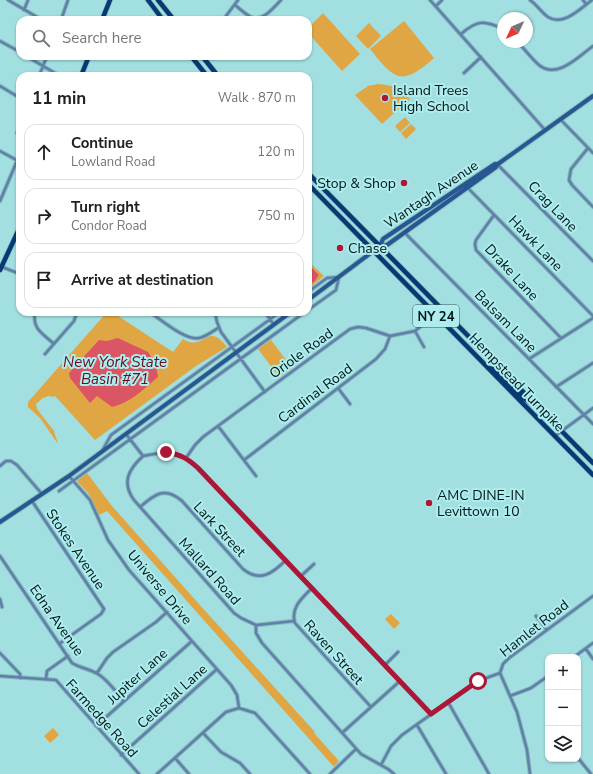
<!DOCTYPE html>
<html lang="en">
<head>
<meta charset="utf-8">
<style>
	:root { --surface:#fff; --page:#f6f6f6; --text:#202124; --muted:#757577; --line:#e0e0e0 }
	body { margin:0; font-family:"Nunito Sans",sans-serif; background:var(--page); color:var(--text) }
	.controls { position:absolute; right:12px; bottom:12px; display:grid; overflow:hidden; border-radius:8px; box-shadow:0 1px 3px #0004 }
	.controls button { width:36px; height:36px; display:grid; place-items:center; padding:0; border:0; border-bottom:1px solid var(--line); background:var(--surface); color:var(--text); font:20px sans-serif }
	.compass { position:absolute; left:497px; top:12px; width:36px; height:36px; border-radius:50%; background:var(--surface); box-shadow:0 1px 3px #0004; rotate:226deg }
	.stop { position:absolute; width:12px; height:12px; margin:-9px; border:3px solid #ac1637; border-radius:50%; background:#fff }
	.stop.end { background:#ac1637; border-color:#fff; box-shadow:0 1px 4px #0008 }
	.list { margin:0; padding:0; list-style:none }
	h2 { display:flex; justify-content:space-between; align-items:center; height:52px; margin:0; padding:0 16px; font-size:17px }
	h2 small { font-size:13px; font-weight:400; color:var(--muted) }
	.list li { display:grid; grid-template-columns:26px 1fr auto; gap:12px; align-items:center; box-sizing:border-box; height:56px; margin:0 8px 8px; padding:0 8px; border:1px solid var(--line); border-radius:12px }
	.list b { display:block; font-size:15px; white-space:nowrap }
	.list p { margin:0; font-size:13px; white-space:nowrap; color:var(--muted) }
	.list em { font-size:13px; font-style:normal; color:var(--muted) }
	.icon { flex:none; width:22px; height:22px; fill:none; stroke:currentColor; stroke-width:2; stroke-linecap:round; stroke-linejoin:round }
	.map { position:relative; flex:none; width:593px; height:774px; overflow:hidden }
	.search { position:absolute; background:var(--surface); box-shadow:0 1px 3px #0004; left:16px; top:16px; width:296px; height:44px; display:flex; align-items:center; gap:10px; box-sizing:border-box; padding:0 14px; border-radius:12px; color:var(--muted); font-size:15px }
	.panel { position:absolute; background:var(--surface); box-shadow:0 1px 3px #0004; left:16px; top:72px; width:296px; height:244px; border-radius:12px }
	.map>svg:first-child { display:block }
	.green { fill:#e1a644 }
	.water { fill:#db5664 }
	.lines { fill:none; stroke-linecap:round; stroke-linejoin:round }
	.street-casing { stroke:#84bbbc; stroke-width:4.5 }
	.secondary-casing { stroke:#84bbbc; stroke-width:6 }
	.primary-casing { stroke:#84bbbc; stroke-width:6 }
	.street { stroke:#617faa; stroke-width:2.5 }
	.secondary { stroke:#285693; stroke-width:4 }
	.primary { stroke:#093974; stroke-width:4.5 }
	.route { stroke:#ac1637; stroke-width:5 }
	.poi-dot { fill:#ac1637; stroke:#aeeced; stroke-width:1.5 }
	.labels { text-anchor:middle; stroke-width:4; stroke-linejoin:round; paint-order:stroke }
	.shield { fill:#aeeced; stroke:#345758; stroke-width:1 }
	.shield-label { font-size:13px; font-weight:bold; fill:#001718 }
	.poi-label { font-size:14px; fill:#001718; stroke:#aeeced; text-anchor:start }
	.street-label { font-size:14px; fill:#001718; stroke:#aeeced }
	.water-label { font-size:15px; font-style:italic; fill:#640e1e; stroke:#aeeced }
</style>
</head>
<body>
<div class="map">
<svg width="593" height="774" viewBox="0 0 593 774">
	<rect width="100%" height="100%" fill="#a1dfe0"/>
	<path class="green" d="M323,13L360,54L342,71L308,33V28Z
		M404,21L434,58C401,87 395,80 370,49Z
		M369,23L381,36L368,49L356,36Z
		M378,84C393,85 400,88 410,99L382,124L355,95L368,86Z
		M405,117L410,123L400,132L395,126Z
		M411,124L416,129L406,139L401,133Z
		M308,261L324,276L308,289Z
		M107,312H112L173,352L183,339C205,353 206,320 227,347L196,366L95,440L55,396L53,397L49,396L43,398L36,404L37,409L54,431L58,444L40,418L28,407V402Z
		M271,340L292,368L279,377L258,349Z
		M87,473L112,506L198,603L315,732L314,733L339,761L334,767L107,511L99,515L88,493L77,481Z
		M391,614L400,623L394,629L385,619Z
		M53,728L59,735L50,743L44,736Z"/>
	<path class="water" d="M308,264L319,275L315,281L308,285Z
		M118,338L148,352L156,364L158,377C145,388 130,403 112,407L97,396L90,403L70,378L69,373L99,340L107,341Z"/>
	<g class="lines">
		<defs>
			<path id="street" d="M8,0L42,20
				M430,0L545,130
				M530,0C537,5 542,13 548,17C563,27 581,8 592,0
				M583,0L586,4
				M235,5C240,9 245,14 251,17C262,23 274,7 281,0
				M436,6L442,0
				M24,10L28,0
				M61,20L68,0
				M223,20L238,0
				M461,34C477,20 484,20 503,29
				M0,41L20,52
				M518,42C525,50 532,59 539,65C557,80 579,56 593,46
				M26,56L60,76
				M464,73L481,57
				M39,76L47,56
				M0,86L20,98
				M560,119L593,153
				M17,133L20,125
				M588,148L571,169L569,180L572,185L593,207
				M0,151L20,162
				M498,165L593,261
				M465,185L593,316
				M0,201L17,161
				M494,215L476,240L475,244L476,250L561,338
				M404,232L593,424
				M2,267L20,274
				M308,292L327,278L339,277L336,290L308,310
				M35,312C32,329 42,333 54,344
				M149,312C161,319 185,341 199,338C205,337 212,332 218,328
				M215,312L217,322L221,332L265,392
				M265,312L274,325
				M415,331L424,347
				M45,354L74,321L77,312
				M529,359L593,318
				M556,387L593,363
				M338,388L350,404
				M218,426L256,476
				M126,434L143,456
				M555,436L593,408
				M102,451L111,435L280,312
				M143,456C129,469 121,482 134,500L234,613L241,618L256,625V633L262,643L361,754L388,769L394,774
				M143,456C162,452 177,450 193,463L431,714
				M186,458L195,445L203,437L350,329L358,327L366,328L390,336L415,331L442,310
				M244,460L376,359L385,349L390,336
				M0,466L6,461H11L17,465L42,494
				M69,476L90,500L108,540L129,570L231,685L237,695L239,708
				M59,491L305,312
				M32,501L104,609L101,614L59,644
				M140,507C155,494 165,486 182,501L243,569C260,583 273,573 286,560
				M0,556L72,663C80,668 90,669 98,674C108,680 116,692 124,701
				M301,576L314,564
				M312,588C302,598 290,608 295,623L371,707
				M0,599L2,607
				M536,616L547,630
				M257,625L294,621
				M586,649L593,659
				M0,653L20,674V678
				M574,657L593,643
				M385,665L398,652
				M97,673L107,658L113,652L156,622L167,612
				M0,676L56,680L139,774
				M46,679L47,671L68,656
				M510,696L531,688L548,676
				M448,702L489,774
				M417,725L446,774
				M96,726L192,641
				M203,733L221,752L240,763L250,774
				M342,733L400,681
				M121,755L217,669
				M175,758L189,774
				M578,758L591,774
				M381,765L391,746L402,735L478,681L500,673
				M157,774L226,712L239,708L255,713L310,774
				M330,774L356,749
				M530,774L527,750L517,712L500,673L503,664L509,658L593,596"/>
			<path id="secondary" d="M380,246L383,239L495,164H498
				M308,300L380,246L387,245L496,167L498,164L593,96
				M0,522L69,476L291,312"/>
			<path id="primary" d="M148,0L163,20
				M158,0L174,20
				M102,20L110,0
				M191,56L207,76
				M202,56L218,76
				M81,76L89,56
				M308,173L593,463
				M308,184L593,475
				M0,270L20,227
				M488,368L496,370L522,397L532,404"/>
		</defs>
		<use href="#street" class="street-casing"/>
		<use href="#secondary" class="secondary-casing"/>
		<use href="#primary" class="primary-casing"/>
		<use href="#street" class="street"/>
		<use href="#secondary" class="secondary"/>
		<use href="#primary" class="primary"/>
	</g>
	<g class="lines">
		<path class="route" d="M166,452C180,454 188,459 198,468L431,714L478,681"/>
	</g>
	<g class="poi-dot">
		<circle cx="385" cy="98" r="4"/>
		<circle cx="404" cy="183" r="4"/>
		<circle cx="340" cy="248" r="4"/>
		<circle cx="429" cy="503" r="4"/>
	</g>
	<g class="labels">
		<rect class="shield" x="413" y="305" width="46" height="22" rx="3"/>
		<g class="shield-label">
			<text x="436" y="321">NY 24</text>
		</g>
		<g class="poi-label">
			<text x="393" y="95">Island Trees<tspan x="393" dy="16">High School</tspan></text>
			<text x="396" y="188" text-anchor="end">Stop &amp; Shop</text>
			<text x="348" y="253">Chase</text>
			<text x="437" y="500">AMC DINE-IN<tspan x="437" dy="16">Levittown 10</tspan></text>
		</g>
		<g class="street-label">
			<text transform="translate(431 194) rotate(-34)" y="5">Wantagh Avenue</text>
			<text transform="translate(553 206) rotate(46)" y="5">Crag Lane</text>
			<text transform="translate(536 243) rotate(46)" y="5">Hawk Lane</text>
			<text transform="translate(512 272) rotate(47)" y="5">Drake Lane</text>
			<text transform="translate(506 321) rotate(45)" y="5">Balsam Lane</text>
			<text transform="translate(301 353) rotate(-36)" y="5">Oriole Road</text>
			<text transform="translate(517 382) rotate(46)" y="5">Hempstead Turnpike</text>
			<text transform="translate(315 393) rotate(-37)" y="5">Cardinal Road</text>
			<text transform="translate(220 529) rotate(47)" y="5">Lark Street</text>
			<text transform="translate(76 549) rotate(56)" y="5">Stokes Avenue</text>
			<text transform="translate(210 571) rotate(48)" y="5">Mallard Road</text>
			<text transform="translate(160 587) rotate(50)" y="5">Universe Drive</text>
			<text transform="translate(57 620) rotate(55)" y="5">Edna Avenue</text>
			<text transform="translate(534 628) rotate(-38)" y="5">Hamlet Road</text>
			<text transform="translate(334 652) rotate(48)" y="5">Raven Street</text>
			<text transform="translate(137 676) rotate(-42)" y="5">Jupiter Lane</text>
			<text transform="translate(172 696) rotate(-42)" y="5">Celestial Lane</text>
			<text transform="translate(102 718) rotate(48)" y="5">Farmedge Road</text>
		</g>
		<g class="water-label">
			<text x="115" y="367">New York State<tspan x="115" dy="17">Basin #71</tspan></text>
		</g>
	</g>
</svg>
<div class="controls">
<button>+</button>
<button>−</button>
<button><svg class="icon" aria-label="layers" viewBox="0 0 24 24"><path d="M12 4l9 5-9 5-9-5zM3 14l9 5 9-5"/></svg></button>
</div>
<svg class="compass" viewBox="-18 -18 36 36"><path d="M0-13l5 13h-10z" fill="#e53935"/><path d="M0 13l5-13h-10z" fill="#757577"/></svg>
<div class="stop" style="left:478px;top:681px"></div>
<div class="stop end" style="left:166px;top:452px"></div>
<div class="search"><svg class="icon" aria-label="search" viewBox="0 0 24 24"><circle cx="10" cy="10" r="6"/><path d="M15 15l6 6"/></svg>Search here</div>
<section class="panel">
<h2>11 min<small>Walk · 870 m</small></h2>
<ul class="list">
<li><svg class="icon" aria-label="ahead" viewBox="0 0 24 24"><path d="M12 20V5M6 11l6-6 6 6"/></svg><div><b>Continue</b><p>Lowland Road</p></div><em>120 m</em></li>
<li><svg class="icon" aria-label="right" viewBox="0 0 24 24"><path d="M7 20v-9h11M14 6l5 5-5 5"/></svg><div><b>Turn right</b><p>Condor Road</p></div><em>750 m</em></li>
<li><svg class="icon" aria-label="arrive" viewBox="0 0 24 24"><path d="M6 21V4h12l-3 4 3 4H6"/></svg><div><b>Arrive at destination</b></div></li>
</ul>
</section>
</div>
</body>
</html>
